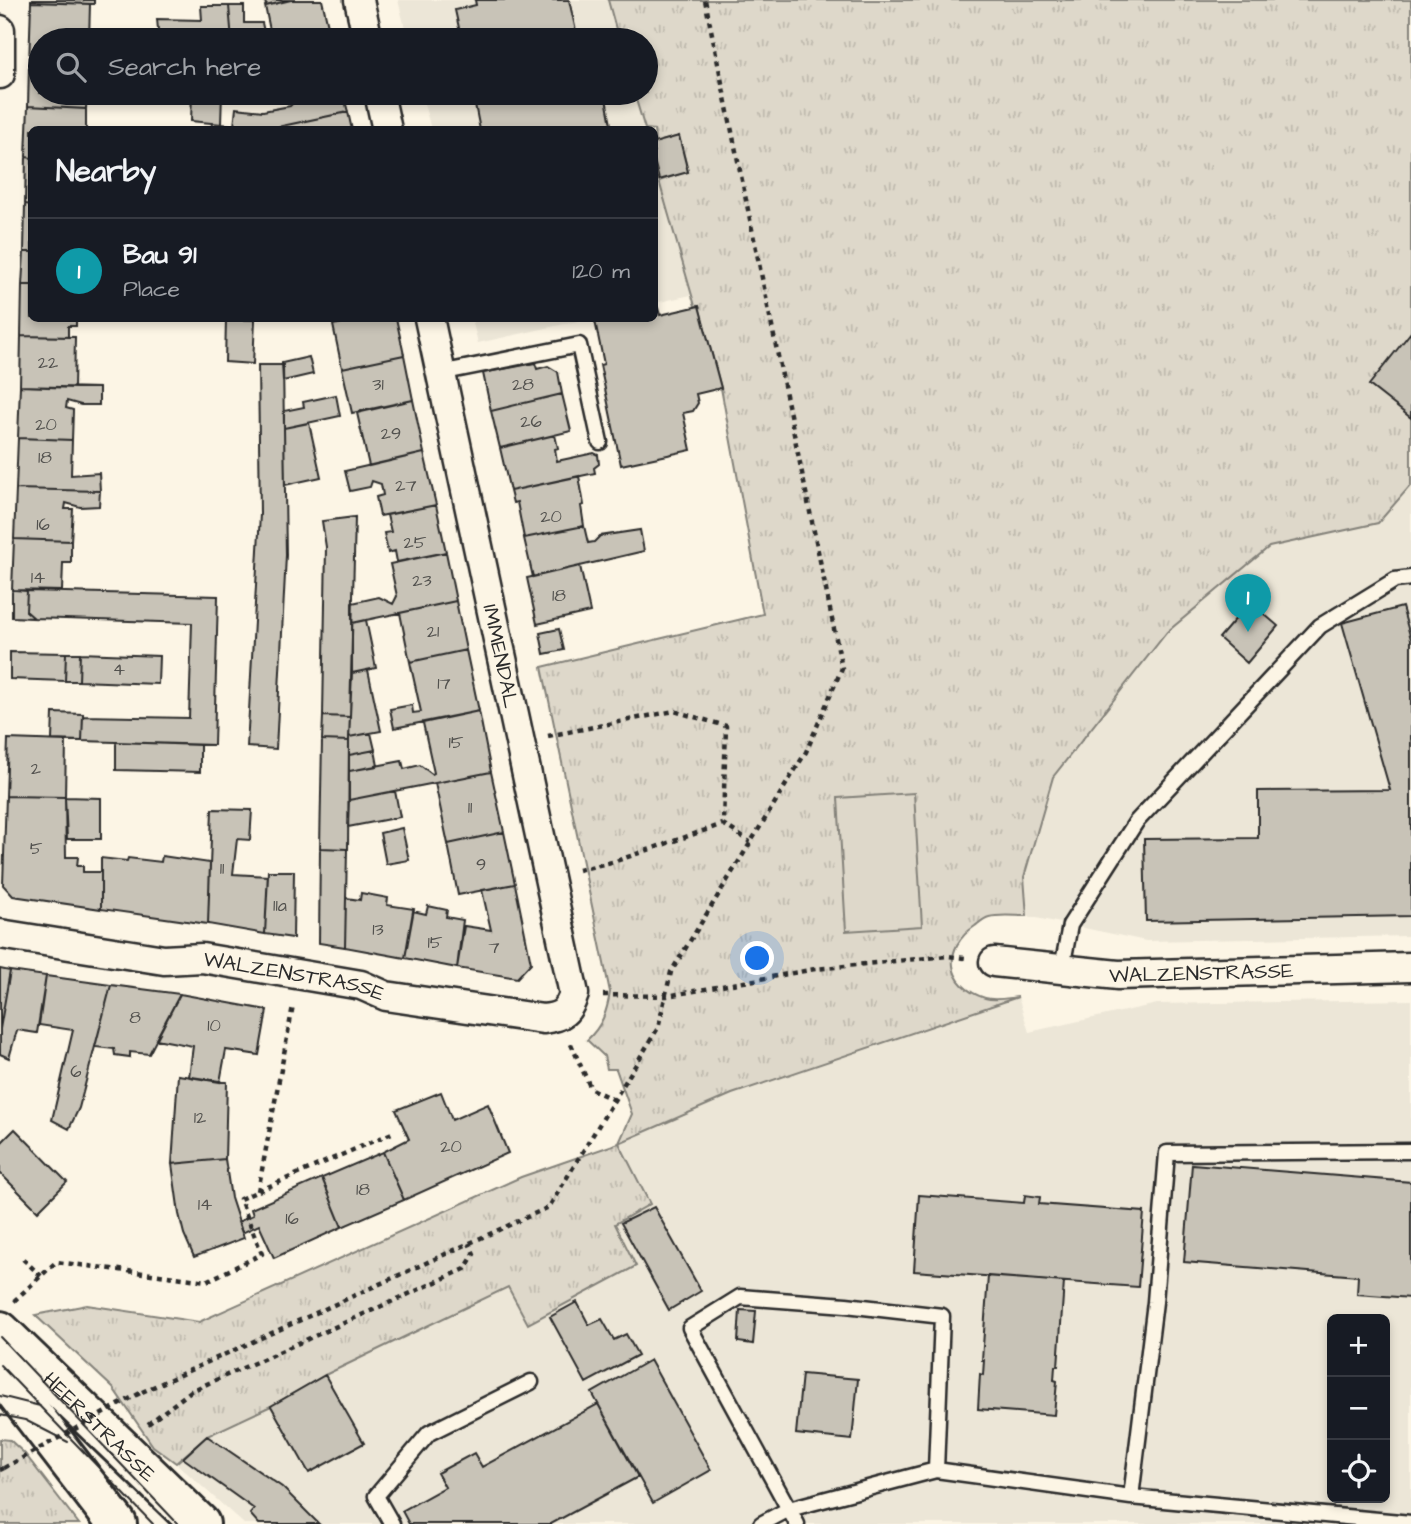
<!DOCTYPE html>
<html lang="en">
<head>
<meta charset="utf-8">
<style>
	:root { --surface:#171b24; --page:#242831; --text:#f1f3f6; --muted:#9ea1a6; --line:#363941; --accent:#98999b }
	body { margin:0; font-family:"Architects Daughter",sans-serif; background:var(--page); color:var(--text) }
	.controls { position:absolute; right:21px; bottom:21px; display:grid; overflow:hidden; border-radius:10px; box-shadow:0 4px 10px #0003 }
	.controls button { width:63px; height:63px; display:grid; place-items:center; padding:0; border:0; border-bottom:2px solid var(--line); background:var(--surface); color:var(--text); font:35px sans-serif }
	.you { position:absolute; left:758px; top:959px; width:24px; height:24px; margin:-18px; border:5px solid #fff; border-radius:50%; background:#1a73e8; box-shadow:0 0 0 10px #1a73e833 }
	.badge { display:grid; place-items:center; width:46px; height:46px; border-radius:50%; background:var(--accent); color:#fff; font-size:23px; font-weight:700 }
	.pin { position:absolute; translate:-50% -58px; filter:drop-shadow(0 2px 4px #0008) }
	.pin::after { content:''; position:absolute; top:37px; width:24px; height:21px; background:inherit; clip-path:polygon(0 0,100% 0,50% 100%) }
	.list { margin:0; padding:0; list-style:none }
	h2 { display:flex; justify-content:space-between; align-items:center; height:91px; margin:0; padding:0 28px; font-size:30px }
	h2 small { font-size:23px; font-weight:400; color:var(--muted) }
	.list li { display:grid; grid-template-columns:46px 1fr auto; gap:21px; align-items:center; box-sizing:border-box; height:105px; padding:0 28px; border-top:2px solid var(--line) }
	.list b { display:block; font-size:26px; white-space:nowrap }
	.list p { margin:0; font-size:23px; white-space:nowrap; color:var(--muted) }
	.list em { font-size:23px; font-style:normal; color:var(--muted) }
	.icon { flex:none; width:38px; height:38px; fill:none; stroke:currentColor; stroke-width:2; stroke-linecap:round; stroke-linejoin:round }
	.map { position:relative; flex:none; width:1411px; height:1524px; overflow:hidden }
	.search { position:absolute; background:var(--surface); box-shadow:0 4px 10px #0003; left:28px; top:28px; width:630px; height:77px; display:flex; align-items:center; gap:18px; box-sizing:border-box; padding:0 24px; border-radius:38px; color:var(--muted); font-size:26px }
	.panel { position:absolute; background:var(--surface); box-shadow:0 4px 10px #0003; left:28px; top:126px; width:630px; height:196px; border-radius:10px }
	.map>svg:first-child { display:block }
	.built { fill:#ece6d7; fill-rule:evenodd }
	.grass { fill:url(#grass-tufts); stroke:#84827a; stroke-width:2 }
	.pitch { fill:#ded8ca; stroke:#84827a; stroke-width:2 }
	.building { fill:#c8c3b7; stroke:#2b2b2b; stroke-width:2 }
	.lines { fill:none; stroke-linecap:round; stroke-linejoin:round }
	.lane-casing { stroke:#2b2b2b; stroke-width:19 }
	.street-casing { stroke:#2b2b2b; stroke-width:33 }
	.secondary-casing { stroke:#2b2b2b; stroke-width:44 }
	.path { stroke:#2b2b2b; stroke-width:4.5; stroke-dasharray:5 5; stroke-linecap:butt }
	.lane { stroke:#fcf5e5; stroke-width:14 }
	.street { stroke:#fcf5e5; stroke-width:28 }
	.secondary { stroke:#fcf5e5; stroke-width:38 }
	.tram { stroke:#2b2b2b; stroke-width:2 }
	.path-bridge { stroke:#2b2b2b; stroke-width:4.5; stroke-dasharray:5 5; stroke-linecap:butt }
	.labels { text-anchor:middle; stroke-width:5; stroke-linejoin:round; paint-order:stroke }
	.number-label { font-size:18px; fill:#52514e }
	.street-label { font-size:21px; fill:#2b2b2b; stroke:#fcf5e5 }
</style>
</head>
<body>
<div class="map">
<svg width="1411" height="1524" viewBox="0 0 1411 1524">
	<defs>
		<pattern id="grass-tufts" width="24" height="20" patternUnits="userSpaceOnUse" patternTransform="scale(1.75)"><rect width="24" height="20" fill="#ded8ca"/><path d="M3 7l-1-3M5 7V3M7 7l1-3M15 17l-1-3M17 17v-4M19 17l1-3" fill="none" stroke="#bfbaae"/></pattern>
	</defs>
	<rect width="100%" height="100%" fill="#fcf5e5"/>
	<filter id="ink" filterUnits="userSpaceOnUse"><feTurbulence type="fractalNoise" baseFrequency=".0143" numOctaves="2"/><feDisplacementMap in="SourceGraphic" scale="14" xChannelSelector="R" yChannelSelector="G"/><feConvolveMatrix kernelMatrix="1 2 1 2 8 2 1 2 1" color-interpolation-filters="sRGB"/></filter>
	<g filter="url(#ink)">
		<path class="built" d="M398,0H608L619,40H408Z
			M421,93H634L645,129H431Z
			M654,160L691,295L655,303H654Z
			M472,319V318L587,319L478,343Z
			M1411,485V936L1146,941L1027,916L1024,877L1053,777L1167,632L1269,547L1378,523Z
			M1018,997L1029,1032L1157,1004L1411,1000V1524H244L176,1463L207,1436L271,1406L325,1375L508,1287L528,1324L635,1266L615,1224L650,1204L619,1143L732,1094ZM1332,1319H1385V1498H1332Z"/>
		<path class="grass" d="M608,0H1411V485L1378,523L1269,547L1167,632L1053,777L1024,877L1027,916C1015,916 999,914 989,917C984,918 979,923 975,926C942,948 946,986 985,998C995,1001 1008,998 1018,997L732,1094L619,1143L650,1204L615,1224L636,1266L528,1324L508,1287L325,1375L271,1406L207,1436L176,1463L153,1446L113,1388L35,1315L87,1305L199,1322L521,1177L619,1143L632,1114L616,1069H607L604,1056L587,1040C602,1026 607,1012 610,992L542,667L763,614L721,388L699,306H695L659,181L688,171L679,136L655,143L654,130L645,129L634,93H646V40H619Z
			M0,1439L10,1440L25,1454L79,1524H0Z"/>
		<path class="pitch" d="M914,793L922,926L846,931L838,798Z"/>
		<path class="building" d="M31,0H94V4L31,2Z
			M265,0H291L266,6Z
			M291,0H322L329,30L283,40H272L265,6Z
			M475,0H569L578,40H448L461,37L455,10L476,5Z
			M31,2L90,4L89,40H40V66H29Z
			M201,6H229L232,40H240H159L157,19L202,20Z
			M229,6H244V23H262L266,40H232Z
			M329,30L332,40H283Z
			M29,66H40V93H87L86,109L28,106Z
			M192,93H222L221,124L191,121Z
			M286,93H343L348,112L268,129L234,126L236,108L263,111L290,106L294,102L292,95L287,97Z
			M460,93H605L612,130H480L473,94L460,96Z
			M28,106L86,109V130H32V158L26,157Z
			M348,112L352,130L268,129Z
			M212,123L268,129V130H211Z
			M679,136L688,172L659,180L654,160V143Z
			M26,157L32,158V205L25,204Z
			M25,204L32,205V252H24Z
			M24,252H32V285H22Z
			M22,285H32V318H76V326H68V337L21,336Z
			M699,306L721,388L696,394L698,403L693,411L683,413L691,450L621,465L600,365L604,364L595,321L606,318H654V309L658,308L660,315Z
			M337,318H361L338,324Z
			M361,318H396L404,355L342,368L333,325Z
			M226,319L255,320L253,364L225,362Z
			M1411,332V418L1369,385Z
			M21,336L75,337L74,388L20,386Z
			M404,355L413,400L352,413L342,368Z
			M309,357L313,374L283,381L282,363Z
			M535,363L537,369L548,366L558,372L562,394L491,411L483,373Z
			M258,365H283L286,555L276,749L247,747L260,514Z
			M20,386L99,388V405H81L67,401L66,408L73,410L72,440L18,438Z
			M562,394L571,431L500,448L491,411Z
			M336,395L340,416L284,428V411L304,407L303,402Z
			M413,400L424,453L369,466L357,413Z
			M309,423L321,477L285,485L284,428Z
			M555,435L558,448L555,449L557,461L594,453L598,455L599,464L594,468L595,473L510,491L500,448Z
			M18,438L72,440L71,475L99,473L100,491L16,489Z
			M424,453L436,505L380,516L376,497L383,495L381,484L372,481L370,487L350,491L345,471Z
			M579,476L584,505L581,506L584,526L524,538L517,502L513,503L510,491Z
			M16,489L100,491L99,506L80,507L66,503L65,509H73L71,541L14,539Z
			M436,505L446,552L397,562L395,551L388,553L384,533L391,532L387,515Z
			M355,517L350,717L323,716L326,547L322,521Z
			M584,526L588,543L594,542L600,536L640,530L644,551L533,577L524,538Z
			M14,539L71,541V563H63L62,591L12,590Z
			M446,552L456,601L352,623V603L379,597L393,604L397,596L390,564Z
			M580,566L590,612L537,624L527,578Z
			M12,590L27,591L26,611L34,618L12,617Z
			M27,591L218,596L214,745L82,741L83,716L189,718L192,623L34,618L26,611Z
			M456,601L466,650L410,662L400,613Z
			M1250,602L1278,626L1247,663L1219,638Z
			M1402,607L1411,639V916L1146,921L1144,839L1258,838V791L1390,790L1342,623Z
			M366,620L376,668L352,673V623Z
			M559,629L564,650L544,654L540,633Z
			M466,650L479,711L394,728L390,709L412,705L413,713L421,712L410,662Z
			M10,652L66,653L65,681L10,679Z
			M66,653H80L79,681H65Z
			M80,653L159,656L158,684L79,681Z
			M368,670L381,731L349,737L352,673Z
			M479,711L491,772L349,800V771L402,761L404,769L420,765L432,774L434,773L423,723Z
			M53,713L83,714L82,741L52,740Z
			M323,716L350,717L349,741L322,740Z
			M371,733L375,750L349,755V737Z
			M8,739L66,741L65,797L6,796Z
			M322,740L349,741L348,849L320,848Z
			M116,742L200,745V772L116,770Z
			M375,750L378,766L349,771V755Z
			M491,772L504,832L448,844L435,783Z
			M395,791L400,817L348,827L349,800Z
			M6,796L65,797L66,857H78L77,866H83V872H101V909L13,896L3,885Z
			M65,797L101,798V839H67Z
			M212,809L252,810L250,840L237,839L233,874L268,876L265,934L208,924Z
			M402,828L409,860L386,864L380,833Z
			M504,832L515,884L458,895L448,844Z
			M320,848L347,849L345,947L319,943Z
			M162,856L210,863L208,924L101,909V858L127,861L128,858L161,862Z
			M268,871H294L293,938L265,934Z
			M515,884L531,963L517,978L457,968L464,926L491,930L482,890Z
			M361,893L388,898L387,905L414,909L405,958L345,947L346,898L360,900Z
			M428,906L447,910L446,917L463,920L457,968L405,958L413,911L426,914Z
			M0,969L10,971L0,1029Z
			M10,971L46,976L37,1033L17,1030L9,1058L0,1054V1029Z
			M46,976L111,985L79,1108L69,1129L52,1120L73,1030L39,1025Z
			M111,985L180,994L149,1054L130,1052V1057L115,1055L114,1049L95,1047Z
			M180,994L267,1010L259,1055L226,1050L220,1082L189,1077L193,1046L156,1039Z
			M178,1075L227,1082L225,1159L172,1164Z
			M441,1092L452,1120L488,1104L508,1153L404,1200L383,1152L409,1139L396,1110Z
			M15,1129L67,1182L38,1211L0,1173V1144Z
			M383,1152L404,1200L342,1227L322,1178Z
			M225,1159L231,1198L244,1238L194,1257L184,1234L179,1214L172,1164Z
			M1192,1164L1411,1182V1298L1357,1294L1358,1276L1184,1262Z
			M322,1178L342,1227L274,1258L259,1225L242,1233L238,1222L253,1215L251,1209Z
			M919,1195L1024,1203L1025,1195L1040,1197L1039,1204L1144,1212L1138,1287L914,1271Z
			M654,1207L701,1291L669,1310L621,1223Z
			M988,1276L1064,1282L1058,1366H1055L1054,1380L1057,1381L1054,1415L978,1409L980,1374L983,1375L984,1360H982Z
			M577,1302L589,1325L602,1319L614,1340L626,1334L638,1355L586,1383L550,1317Z
			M740,1310L756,1311L753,1344L738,1342Z
			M650,1360L711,1470L653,1503L592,1393Z
			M802,1374L858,1379L852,1440L796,1434Z
			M325,1375L364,1443L309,1473L271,1406Z
			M598,1404L638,1477L551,1524H409L402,1511L445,1487L437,1473L474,1453L482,1467Z
			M207,1436L282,1487L319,1524H259L250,1514L254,1509L183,1458Z"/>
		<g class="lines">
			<defs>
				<path id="lane" d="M440,373L579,345L600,442
					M1062,968L1070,925L1136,822L1320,626L1395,580L1411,578
					M1131,1497L1155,1302L1167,1153L1411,1151
					M392,1524L376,1496L429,1433L531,1382
					M761,1524L789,1509L936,1470L1131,1497L1411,1523
					M797,1524L690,1328L740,1297L846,1305L942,1316L936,1470"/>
				<g id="street">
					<path d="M359,0L368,40"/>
					<path d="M0,30V74"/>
					<path d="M379,93L387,130"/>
					<path id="s1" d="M0,934L164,960L202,958L361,985L386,996L543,1019C562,1017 568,1012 574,994L429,318"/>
					<path id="s2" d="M994,962L1118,975L1411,967"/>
				</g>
				<g id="secondary">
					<path id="s3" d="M0,1331L200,1524"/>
					<path d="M0,1372L117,1524"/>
				</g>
			</defs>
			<use href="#lane" class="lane-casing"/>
			<use href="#street" class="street-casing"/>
			<use href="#secondary" class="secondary-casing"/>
			<path class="path" d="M548,736L674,711L726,726L723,824L750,842
				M578,870L616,861L723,824
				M603,995L667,996L815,969L947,956L965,958
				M571,1044L591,1089L614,1100
				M258,1191L293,1006
				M23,1259L41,1276
				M14,1301L56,1262L207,1281L262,1254L240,1199L392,1133
				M142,1392L549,1207L658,1028L671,972L806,752L842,668L705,0
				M148,1424L191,1391L465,1269L474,1254L469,1243
				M0,1470L4,1468"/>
			<use href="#lane" class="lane"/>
			<use href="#street" class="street"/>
			<use href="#secondary" class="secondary"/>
			<path class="tram" d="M0,1337L178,1524
				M0,1365L153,1524
				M0,1396L40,1406
				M0,1415L25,1420L68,1442"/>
			<path class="path-bridge" d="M4,1468L142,1392"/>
		</g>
	</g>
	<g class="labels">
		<g class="number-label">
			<text x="48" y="368">22</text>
			<text x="378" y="390">31</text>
			<text x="523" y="390">28</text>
			<text x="531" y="427">26</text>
			<text x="46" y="430">20</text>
			<text x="391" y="439">29</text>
			<text x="45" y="463">18</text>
			<text x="406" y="491">27</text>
			<text x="551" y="522">20</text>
			<text x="43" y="530">16</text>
			<text x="415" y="548">25</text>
			<text x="38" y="583">14</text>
			<text x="422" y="586">23</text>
			<text x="559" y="601">18</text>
			<text x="433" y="637">21</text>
			<text x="119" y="675">4</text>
			<text x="444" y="689">17</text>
			<text x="456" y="748">15</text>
			<text x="36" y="774">2</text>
			<text x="470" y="813">11</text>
			<text x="36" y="854">5</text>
			<text x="481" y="870">9</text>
			<text x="222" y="874">11</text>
			<text x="280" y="911">11a</text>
			<text x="378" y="935">13</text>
			<text x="435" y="948">15</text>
			<text x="494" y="953">7</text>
			<text x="135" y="1023">8</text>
			<text x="214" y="1031">10</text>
			<text x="76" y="1077">6</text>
			<text x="200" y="1123">12</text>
			<text x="451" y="1152">20</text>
			<text x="363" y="1195">18</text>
			<text x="205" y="1210">14</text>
			<text x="292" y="1224">16</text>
		</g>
		<g class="street-label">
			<text transform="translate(501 656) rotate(78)" y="7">IMMENDAL</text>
			<text dy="7" stroke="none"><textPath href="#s2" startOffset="208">WALZENSTRASSE</textPath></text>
			<text dy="7" stroke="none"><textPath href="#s1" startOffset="298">WALZENSTRASSE</textPath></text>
			<text dy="7" stroke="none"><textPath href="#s3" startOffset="138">HEERSTRASSE</textPath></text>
		</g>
	</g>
</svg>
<div class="controls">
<button>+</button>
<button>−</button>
<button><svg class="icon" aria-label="locate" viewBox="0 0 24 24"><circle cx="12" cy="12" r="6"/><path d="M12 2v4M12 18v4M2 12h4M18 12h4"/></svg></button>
</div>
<div class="you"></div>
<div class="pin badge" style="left:1248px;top:632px;background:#0f9aa8">1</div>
<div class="search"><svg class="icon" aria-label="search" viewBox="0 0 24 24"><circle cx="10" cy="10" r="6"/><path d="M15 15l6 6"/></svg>Search here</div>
<section class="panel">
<h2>Nearby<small></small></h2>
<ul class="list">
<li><span class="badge" style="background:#0f9aa8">1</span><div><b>Bau 91</b><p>Place</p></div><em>120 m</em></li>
</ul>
</section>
</div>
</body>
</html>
